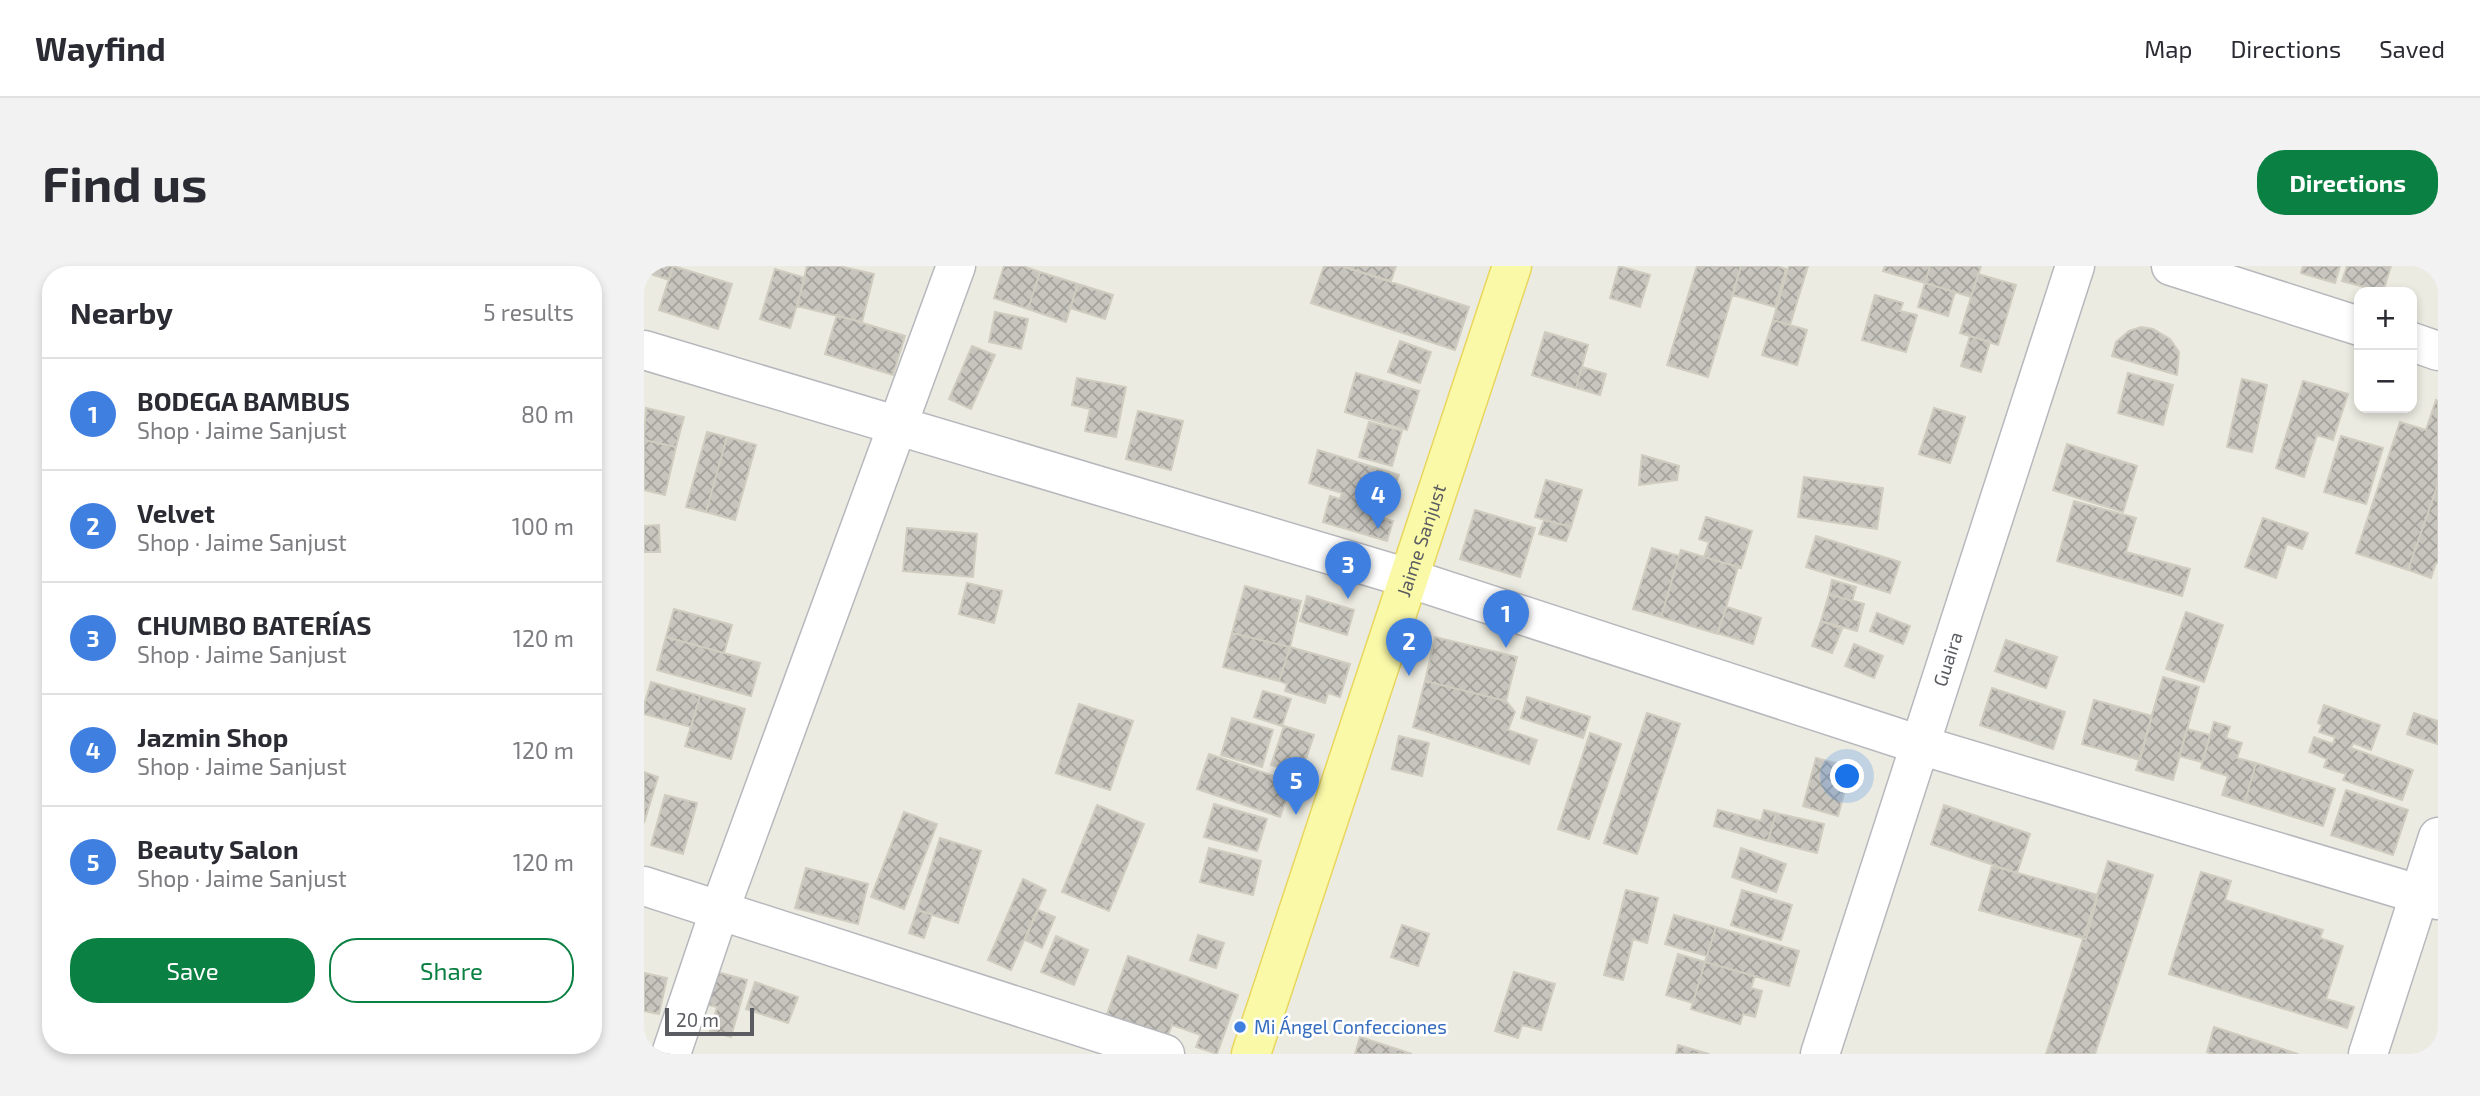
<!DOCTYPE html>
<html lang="en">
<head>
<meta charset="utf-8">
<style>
	:root { --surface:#fff; --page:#f2f2f3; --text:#2b2b33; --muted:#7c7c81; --line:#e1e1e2; --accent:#0b8043 }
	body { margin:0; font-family:"Exo 2",sans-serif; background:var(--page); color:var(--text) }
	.controls { position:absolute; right:21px; top:21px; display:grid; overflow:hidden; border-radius:14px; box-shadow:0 4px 10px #0003 }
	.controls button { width:63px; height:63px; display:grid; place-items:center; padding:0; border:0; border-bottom:2px solid var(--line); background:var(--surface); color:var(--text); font:35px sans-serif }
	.scale { position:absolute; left:21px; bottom:18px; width:89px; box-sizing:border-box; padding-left:7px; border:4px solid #5a5c61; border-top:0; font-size:19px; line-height:24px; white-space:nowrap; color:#5a5c61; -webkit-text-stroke:5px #fff; paint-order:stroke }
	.you { position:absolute; left:1204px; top:511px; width:24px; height:24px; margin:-18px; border:5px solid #fff; border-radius:50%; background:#1a73e8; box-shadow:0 0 0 10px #1a73e833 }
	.badge { display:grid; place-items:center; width:46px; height:46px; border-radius:50%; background:var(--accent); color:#fff; font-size:23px; font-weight:700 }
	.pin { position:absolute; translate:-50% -58px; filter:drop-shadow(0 2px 4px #0008) }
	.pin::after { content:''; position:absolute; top:37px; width:24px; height:21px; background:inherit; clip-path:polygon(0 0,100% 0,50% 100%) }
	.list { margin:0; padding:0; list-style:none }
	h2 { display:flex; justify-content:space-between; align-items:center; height:91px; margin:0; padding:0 28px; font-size:30px }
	h2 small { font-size:23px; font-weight:400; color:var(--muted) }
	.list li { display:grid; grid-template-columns:46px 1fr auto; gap:21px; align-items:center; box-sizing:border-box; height:112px; padding:0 28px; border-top:2px solid var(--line) }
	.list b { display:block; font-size:26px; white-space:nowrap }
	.list p { margin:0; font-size:23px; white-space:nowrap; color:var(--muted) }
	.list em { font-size:23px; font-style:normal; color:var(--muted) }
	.actions { display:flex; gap:14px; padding:21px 28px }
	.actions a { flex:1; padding:16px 0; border:2px solid var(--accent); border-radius:28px; text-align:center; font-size:24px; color:var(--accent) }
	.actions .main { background:var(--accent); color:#fff }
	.map { position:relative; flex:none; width:1794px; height:788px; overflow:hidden; border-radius:28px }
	header { display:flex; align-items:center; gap:42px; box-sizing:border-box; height:98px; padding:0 35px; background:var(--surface); border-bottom:2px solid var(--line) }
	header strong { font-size:33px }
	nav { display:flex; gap:38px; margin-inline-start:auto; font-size:24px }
	.intro { display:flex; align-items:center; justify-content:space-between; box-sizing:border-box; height:168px; padding:0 42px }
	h1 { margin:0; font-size:49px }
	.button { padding:18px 32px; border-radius:28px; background:var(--accent); color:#fff; font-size:24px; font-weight:700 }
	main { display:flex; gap:42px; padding:0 42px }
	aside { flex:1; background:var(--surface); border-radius:28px; box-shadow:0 4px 10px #0003 }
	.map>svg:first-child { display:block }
	.building { fill:url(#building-cross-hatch); stroke:#d0cdc0; stroke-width:2 }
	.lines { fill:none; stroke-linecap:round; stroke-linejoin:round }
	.minor-casing { stroke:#b7b8bd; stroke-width:41 }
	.major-casing { stroke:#e8d65e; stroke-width:41 }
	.minor { stroke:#fff; stroke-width:38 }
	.major { stroke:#faf9a8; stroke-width:38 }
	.shop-dot { fill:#3f7fe0; stroke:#fff; stroke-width:2.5 }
	.labels { text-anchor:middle; stroke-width:5; stroke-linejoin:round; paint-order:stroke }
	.street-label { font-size:19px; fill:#5a5c61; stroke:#fff }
	.shop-label { font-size:19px; fill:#366cbe; stroke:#fff; text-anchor:start }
</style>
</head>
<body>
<header>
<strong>Wayfind</strong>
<nav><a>Map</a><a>Directions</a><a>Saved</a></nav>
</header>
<div class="intro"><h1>Find us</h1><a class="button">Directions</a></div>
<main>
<aside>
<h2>Nearby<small>5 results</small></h2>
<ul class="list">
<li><span class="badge" style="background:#3f7fe0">1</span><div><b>BODEGA BAMBUS</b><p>Shop · Jaime Sanjust</p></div><em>80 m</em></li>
<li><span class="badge" style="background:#3f7fe0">2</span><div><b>Velvet</b><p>Shop · Jaime Sanjust</p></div><em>100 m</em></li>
<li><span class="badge" style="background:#3f7fe0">3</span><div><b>CHUMBO BATERÍAS</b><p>Shop · Jaime Sanjust</p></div><em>120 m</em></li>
<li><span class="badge" style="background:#3f7fe0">4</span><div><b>Jazmin Shop</b><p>Shop · Jaime Sanjust</p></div><em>120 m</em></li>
<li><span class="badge" style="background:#3f7fe0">5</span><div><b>Beauty Salon</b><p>Shop · Jaime Sanjust</p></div><em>120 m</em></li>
</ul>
<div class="actions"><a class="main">Save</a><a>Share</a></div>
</aside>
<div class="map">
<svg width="1794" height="788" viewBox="0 0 1794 788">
	<defs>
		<pattern id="building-cross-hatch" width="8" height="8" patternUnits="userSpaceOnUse" patternTransform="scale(1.75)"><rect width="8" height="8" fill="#c7c5be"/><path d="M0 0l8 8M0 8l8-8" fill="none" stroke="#a5a39e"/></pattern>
	</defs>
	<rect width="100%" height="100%" fill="#ecebe1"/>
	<path class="building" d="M0,0H29L25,14L0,6Z
		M29,0L88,18L74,63L15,44Z
		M163,0H195L230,8L218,56L153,40Z
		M360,0H379L396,6L384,43L350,32Z
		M680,0H697L825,41L811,84L667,37Z
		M697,0H752L747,15Z
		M975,0L1006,9L996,41L966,32Z
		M1053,0H1097L1064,111L1023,99Z
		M1097,0H1133L1142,3L1131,41L1089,29Z
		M1145,0H1164L1146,59L1129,54Z
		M1241,0H1286L1281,17L1239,5Z
		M1286,0H1337L1327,31L1281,17Z
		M1659,0H1696L1691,17L1657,7Z
		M1703,0H1747L1739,26L1698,15Z
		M131,3L161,12L146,62L116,53Z
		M396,6L434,18L422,56L384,43Z
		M1334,8L1372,19L1354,79L1316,67Z
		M1281,17L1311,26L1304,50L1274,41Z
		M434,18L469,29L461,53L426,42Z
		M1231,29L1259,37L1256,45L1273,49L1262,86L1218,74Z
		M351,46L384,53L377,83L345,76Z
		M193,49L261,70L249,109L181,88Z
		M1129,54L1163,64L1153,99L1118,89Z
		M1497,61L1509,63L1526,73L1535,86L1533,109L1468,90L1472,76L1485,65Z
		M901,66L944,79L932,122L888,109Z
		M1326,70L1346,76L1337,106L1317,100Z
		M756,75L787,86L776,117L744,106Z
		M328,80L351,89L327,143L305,133Z
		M938,101L962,108L956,129L932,122Z
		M712,107L775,125L763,164L701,146Z
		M1484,107L1529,119L1519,159L1474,147Z
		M433,112L482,121L472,171L441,165L446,143L428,139Z
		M1598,113L1623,119L1608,186L1583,181Z
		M1659,115L1704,128L1689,174L1673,169L1660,211L1632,202Z
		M1792,134L1794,135V218L1764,304L1712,287L1756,156L1782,164Z
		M2,142L40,151L32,181L0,174Z
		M1290,142L1321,151L1306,197L1275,188Z
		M494,145L539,155L527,204L482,193Z
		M725,156L758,165L748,200L715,191Z
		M63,166L83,171L62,246L42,241Z
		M1697,170L1739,182L1722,238L1680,226Z
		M83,171L112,179L91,254L62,246Z
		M0,174L32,181L21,229L0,224Z
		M1423,178L1493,200L1479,246L1409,224Z
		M674,184L755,209L744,242L731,238L727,249L749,255L743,275L679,256L686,230L696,233L698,227L665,217Z
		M998,189L1035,200L1033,214L995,219Z
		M1160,211L1239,222L1233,263L1154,251Z
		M902,214L938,224L927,261L891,251Z
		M1794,218V297H1792L1787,312L1764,304Z
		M1430,235L1492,252L1482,286L1546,303L1538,330L1413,295Z
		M831,244L891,262L876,311L816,293Z
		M1062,251L1108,265L1097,302L1060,291L1065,276L1055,273Z
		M1619,252L1664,267L1658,283L1643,278L1632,312L1601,301Z
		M900,254L927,261L922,275L895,268Z
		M15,259L16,286H0V260Z
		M263,262L333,268L329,311L259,305Z
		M1172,270L1256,296L1246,327L1162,301Z
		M1008,282L1035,290L1017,351L989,343Z
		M1037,284L1094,301L1074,368L1017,351Z
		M1188,314L1212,321L1208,335L1185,328Z
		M323,317L358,325L350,357L315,348Z
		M601,320L657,335L646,381L588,367Z
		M1185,328L1220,338L1213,365L1177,355Z
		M663,330L710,344L703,369L656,355Z
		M1083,341L1117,352L1109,378L1073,367Z
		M30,343L88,359L80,387L22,371Z
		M1542,346L1579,359L1560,416L1522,403Z
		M1233,347L1266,360L1259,378L1226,365Z
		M1177,355L1198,363L1188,387L1168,380Z
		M588,367L646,381L635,415L579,401Z
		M22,371L116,397L107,430L13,404Z
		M791,371L873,391L862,435L781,415Z
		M1362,374L1413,391L1402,422L1351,405Z
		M1210,378L1239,390L1230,412L1201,400Z
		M646,381L706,398L696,431L684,427L681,437L641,425L643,418L635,415Z
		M1519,411L1555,421L1529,514L1492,504Z
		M781,415L862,435L871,446L864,464L893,474L885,498L769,461Z
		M7,416L56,430L47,461L0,448V439Z
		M1348,422L1421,446L1409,483L1336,459Z
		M619,425L647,433L638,460L610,451Z
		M56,430L101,443L87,493L41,480Z
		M883,431L946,451L939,472L877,452Z
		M1450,434L1508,450L1496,494L1438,478Z
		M435,438L489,455L466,524L412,507Z
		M1680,439L1736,459L1727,484L1709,477L1707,482L1769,504L1758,534L1699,514L1702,508L1680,501L1683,493L1665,486L1670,471L1689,478L1691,471L1675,466L1678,459L1674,457Z
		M1003,447L1036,458L993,588L960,577Z
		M1770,447L1794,455L1793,478L1763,468Z
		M588,452L629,464L618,501L577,489Z
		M1570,456L1586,461L1582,472L1598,477L1593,492L1612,497L1601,536L1578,529L1584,510L1557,502Z
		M640,460L670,469L657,508L627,499Z
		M1543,463L1566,469L1558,496L1535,490Z
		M946,467L977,478L945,573L914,563Z
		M755,470L785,477L778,510L748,503Z
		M565,488L648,516L636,551L553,523Z
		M1172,492L1207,501L1194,550L1159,540Z
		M1612,497L1691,523L1679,560L1601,536Z
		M0,506L14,511L0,557Z
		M1702,524L1764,544L1749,589L1687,569Z
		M21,529L53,537L39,588L7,579Z
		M570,538L623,553L613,585L560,571Z
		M453,539L500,558L465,645L418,626Z
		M1300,539L1386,568L1373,607L1287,578Z
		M1074,544L1117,555L1120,544L1132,547L1124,575L1070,560Z
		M260,546L293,558L260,643L227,631Z
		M1132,547L1180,558L1173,587L1124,575Z
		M296,572L337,585L314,657L273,644Z
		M565,582L617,595L609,629L556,616Z
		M1097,582L1142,598L1132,626L1088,611Z
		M1464,595L1509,609L1451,788H1402Z
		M1348,600L1454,629L1442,673L1335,644Z
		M162,602L224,618L214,658L151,642Z
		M1557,606L1587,615L1581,634L1679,664L1676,672L1699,680L1682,733L1710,741L1703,762L1525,708Z
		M379,613L402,624L367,704L344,694Z
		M982,624L1014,632L1003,677L989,673L979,714L960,709Z
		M1098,624L1148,639L1137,674L1087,659Z
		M273,644L288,648L280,672L265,667Z
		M394,644L411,651L398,682L381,674Z
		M1030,649L1072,661L1063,690L1021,678Z
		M758,659L785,668L774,700L747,691Z
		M1072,661L1155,685L1145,720L1061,696Z
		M554,669L580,677L572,702L546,694Z
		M412,670L444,684L430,719L397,706Z
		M1034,688L1061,696L1049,737L1022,729Z
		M484,690L594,729L573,788L552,781L557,769L528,759L523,772L462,751Z
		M1061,696L1111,710L1107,722L1118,725L1111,751L1099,748L1096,758L1047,743Z
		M69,705L103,714L87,771L66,765L73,741L60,738Z
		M870,706L911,718L897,764L878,759L874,772L851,765Z
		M0,707L23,712L15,748L0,745Z
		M111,716L154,731L144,757L102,743Z
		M1570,761L1654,788H1568L1563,786Z
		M716,771L768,788H711Z
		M1034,779L1065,788H1032Z"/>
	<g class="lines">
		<defs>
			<g id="minor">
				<path d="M1527,0L1715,60"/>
				<path d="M1768,76L1794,85"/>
				<path d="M0,84L764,312L1276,479L1794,634"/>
				<path d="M0,620L521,788"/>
				<path d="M27,788L76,643L312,0"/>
				<path id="s1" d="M1176,788L1431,0"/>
				<path d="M1724,788L1794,571"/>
			</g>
			<g id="major">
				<path id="s2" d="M607,788L868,0"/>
			</g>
		</defs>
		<use href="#minor" class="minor-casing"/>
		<use href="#major" class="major-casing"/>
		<use href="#minor" class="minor"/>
		<use href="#major" class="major"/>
	</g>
	<circle class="shop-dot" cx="596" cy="761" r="7"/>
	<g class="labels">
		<g class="street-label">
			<text dy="7" stroke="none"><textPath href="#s2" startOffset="541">Jaime Sanjust</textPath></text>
			<text dy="7" stroke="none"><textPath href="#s1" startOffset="415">Guaira</textPath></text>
		</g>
		<g class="shop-label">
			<text x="610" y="768">Mi Ángel Confecciones</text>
		</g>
	</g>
</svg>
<div class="controls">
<button>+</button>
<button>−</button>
</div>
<div class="scale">20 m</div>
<div class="you"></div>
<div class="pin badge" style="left:862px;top:382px;background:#3f7fe0">1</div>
<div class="pin badge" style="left:765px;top:410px;background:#3f7fe0">2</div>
<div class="pin badge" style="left:704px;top:333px;background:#3f7fe0">3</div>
<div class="pin badge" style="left:734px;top:263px;background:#3f7fe0">4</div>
<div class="pin badge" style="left:652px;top:549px;background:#3f7fe0">5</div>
</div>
</main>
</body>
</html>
